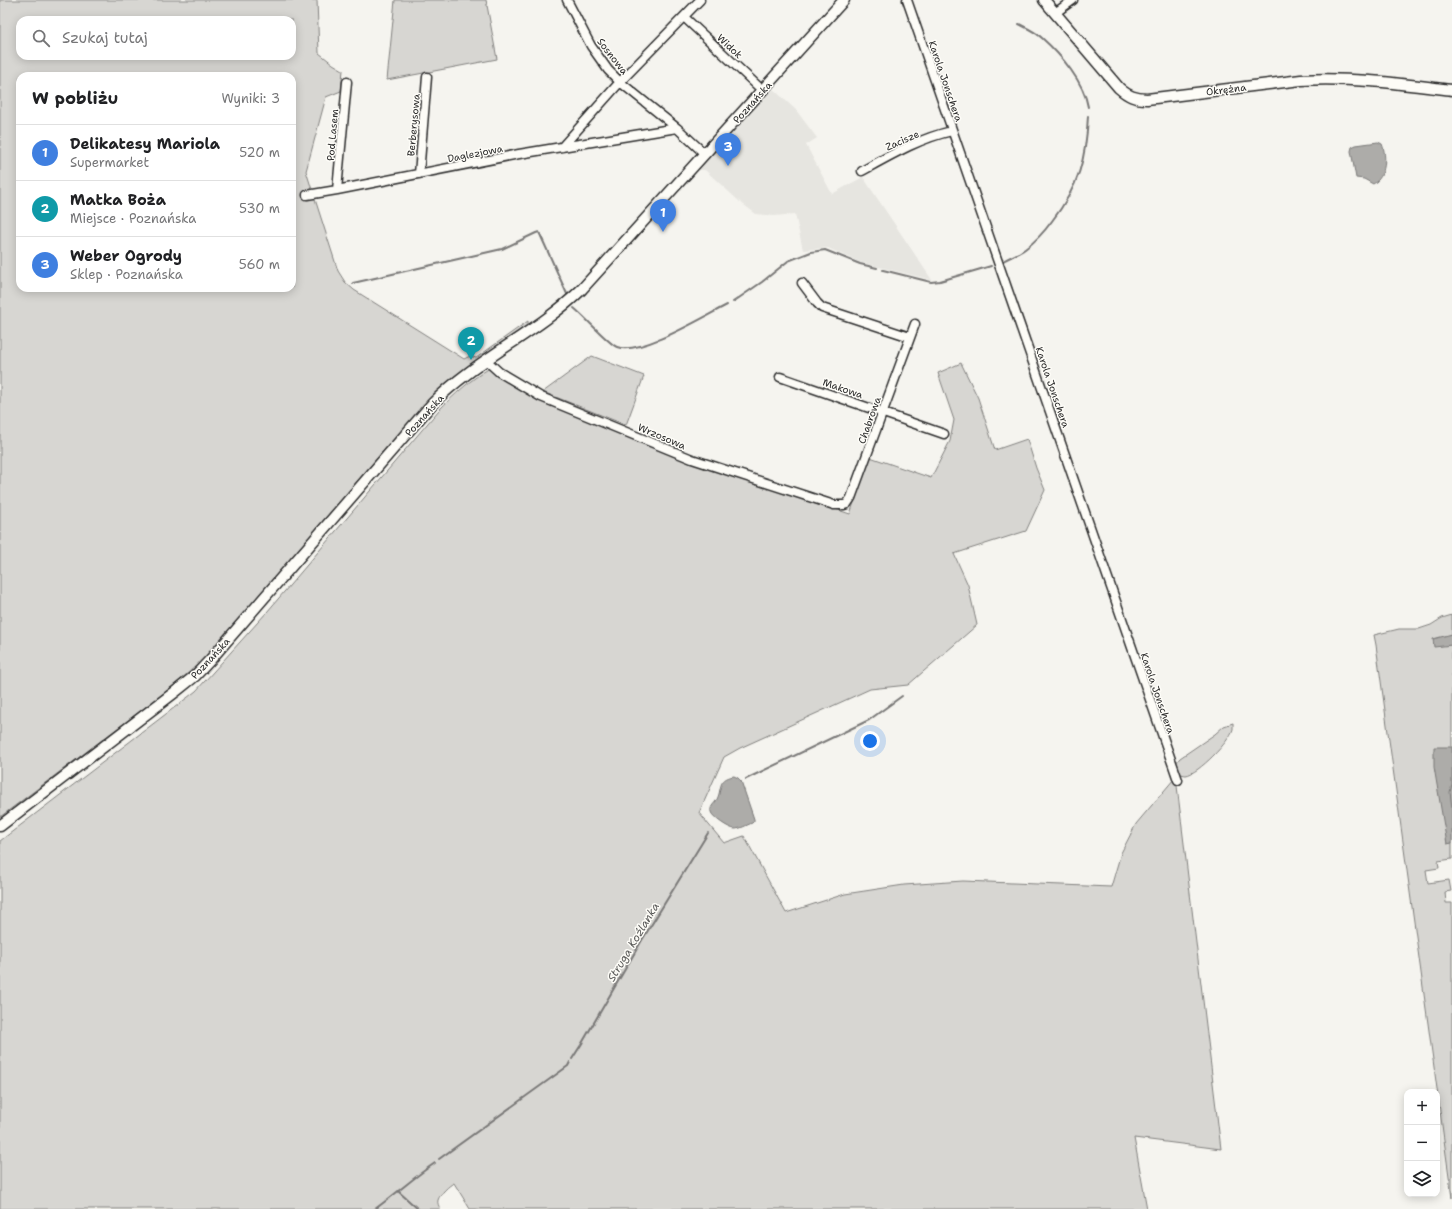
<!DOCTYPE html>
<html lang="pl">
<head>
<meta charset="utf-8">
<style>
	:root { --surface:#fff; --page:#f6f6f6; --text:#202124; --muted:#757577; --line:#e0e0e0; --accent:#7c3aed }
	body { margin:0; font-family:"Shantell Sans",sans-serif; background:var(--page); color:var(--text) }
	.controls { position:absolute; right:12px; bottom:12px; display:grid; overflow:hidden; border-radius:8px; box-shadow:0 2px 10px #0003 }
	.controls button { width:36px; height:36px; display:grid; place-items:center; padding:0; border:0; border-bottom:1px solid var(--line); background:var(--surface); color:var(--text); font:20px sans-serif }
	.you { position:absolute; left:870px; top:741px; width:14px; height:14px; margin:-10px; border:3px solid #fff; border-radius:50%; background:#1a73e8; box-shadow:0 0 0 6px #1a73e833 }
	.badge { display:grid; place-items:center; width:26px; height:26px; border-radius:50%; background:var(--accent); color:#fff; font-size:13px; font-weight:700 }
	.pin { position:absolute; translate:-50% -33px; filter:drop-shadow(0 1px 2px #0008) }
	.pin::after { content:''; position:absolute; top:21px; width:14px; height:12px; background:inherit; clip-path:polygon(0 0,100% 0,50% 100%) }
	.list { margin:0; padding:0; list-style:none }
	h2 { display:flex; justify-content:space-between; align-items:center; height:52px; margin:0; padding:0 16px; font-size:17px }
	h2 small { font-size:13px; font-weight:400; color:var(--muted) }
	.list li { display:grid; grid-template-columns:26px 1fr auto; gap:12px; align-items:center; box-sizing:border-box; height:56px; padding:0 16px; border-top:1px solid var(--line) }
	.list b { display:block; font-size:15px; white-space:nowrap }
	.list p { margin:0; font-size:13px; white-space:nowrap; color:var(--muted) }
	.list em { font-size:13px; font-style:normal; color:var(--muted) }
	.icon { flex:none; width:22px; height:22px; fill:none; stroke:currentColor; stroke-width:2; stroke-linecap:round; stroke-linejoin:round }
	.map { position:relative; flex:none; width:1452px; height:1209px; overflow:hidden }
	.search { position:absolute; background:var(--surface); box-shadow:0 2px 10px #0003; left:16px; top:16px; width:280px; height:44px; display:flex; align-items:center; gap:10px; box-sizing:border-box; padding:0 14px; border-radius:12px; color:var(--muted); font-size:15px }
	.panel { position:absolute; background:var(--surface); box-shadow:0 2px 10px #0003; left:16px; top:72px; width:280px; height:220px; border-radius:12px }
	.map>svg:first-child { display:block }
	.built { fill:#e6e5e0 }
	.green { fill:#d7d6d2; stroke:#81807e; fill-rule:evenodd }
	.water { fill:#adaca9; stroke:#797877 }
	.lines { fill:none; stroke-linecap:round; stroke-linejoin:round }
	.stream { stroke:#797877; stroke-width:2 }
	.minor-casing { stroke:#2b2b2b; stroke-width:11 }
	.tertiary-casing { stroke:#2b2b2b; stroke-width:13 }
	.minor { stroke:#fdfcf7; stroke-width:8 }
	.tertiary { stroke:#fdfcf7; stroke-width:10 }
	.labels { text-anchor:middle; stroke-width:3; stroke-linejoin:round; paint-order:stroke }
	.street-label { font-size:10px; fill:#2b2b2b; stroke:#fdfcf7 }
	.water-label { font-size:11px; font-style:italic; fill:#585857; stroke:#fdfcf7 }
</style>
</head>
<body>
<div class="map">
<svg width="1452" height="1209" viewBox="0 0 1452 1209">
	<rect width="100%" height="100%" fill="#f5f4ef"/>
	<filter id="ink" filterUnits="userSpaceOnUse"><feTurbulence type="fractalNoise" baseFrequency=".025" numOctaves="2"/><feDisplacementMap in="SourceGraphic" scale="8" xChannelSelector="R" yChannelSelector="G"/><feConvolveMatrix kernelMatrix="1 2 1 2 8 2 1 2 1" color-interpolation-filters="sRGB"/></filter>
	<g filter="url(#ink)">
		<path class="built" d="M772,88L796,110L817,138L806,145L832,194L863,177L932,280L859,262L828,248L803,250L795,214L775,216L756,214L740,202L705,170H698Z"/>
		<path class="green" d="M0,0H317L319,53L333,64L343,70L341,91L326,97L306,171L338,271L345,282L354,290L464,359L470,356L476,358L528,321V325L424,407L391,442L204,659L172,687L0,817ZM20,20H292V56H20ZM20,76H292V288H20Z
			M395,0H486L497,59L387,80Z
			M592,356L644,376L626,425L543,392Z
			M961,363L978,398L995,450L1027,439L1036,468L1045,490L1026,531L954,554L968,585L977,625L908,685L870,689L740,748L724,757L699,813L724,843L744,836L786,913L845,894L904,885L963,881L1111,887L1121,853L1136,824L1174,779L1177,786L1221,1149L1134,1138L1147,1209H470L454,1183C449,1185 440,1194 438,1200C437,1203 439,1206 440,1209H0V841L196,691L267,612L439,410C454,395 471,379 490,368L538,400L690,461L850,514L870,457L931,478L950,441L954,420L938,373Z
			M1452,615V859L1438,861L1439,868L1426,870L1428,883L1449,880L1451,891L1445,892L1446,903H1452V1198L1376,645L1374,635L1399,629H1419L1431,625L1442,618Z
			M1233,723C1233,725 1233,727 1233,729C1230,741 1198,774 1186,775C1185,775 1181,774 1180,774L1174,765L1180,758L1215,734L1224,726Z"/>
		<path class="water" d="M1378,142L1382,144C1387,156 1386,177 1373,184L1364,179L1356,178L1351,151L1352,147L1356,145Z
			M1452,634V645L1434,647L1433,639Z
			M1434,747H1452V785L1450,792L1452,808V843L1447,844L1434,767Z
			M734,776L738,778L741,781L754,819V821L752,823C747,825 740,829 735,829C729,829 712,817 711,812C710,807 713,805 716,801C723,790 716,779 734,776Z"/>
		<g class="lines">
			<path class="stream" d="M1019,24C1027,28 1036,32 1042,38C1061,55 1084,82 1088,107
				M1003,261C1010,257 1018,254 1025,249C1036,241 1044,232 1052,221C1079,186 1086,159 1088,116
				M883,270L931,282L940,281L991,266
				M353,283L502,249L536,233L539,232L567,294
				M733,302L762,282L788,261L811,252L825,250L860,264L877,268
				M574,308C583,315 609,344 617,347C640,356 705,316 727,305
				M746,779L869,720L902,696
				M572,1059L581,1045L642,940L708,833
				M439,1159L568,1066L570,1062
				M399,1192L418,1209
				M375,1209C396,1194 414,1177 435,1163"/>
			<defs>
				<path id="minor" d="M567,0L591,46L608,70L620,82L677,128
					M907,0L1178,780
					M1055,13L1073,0
					M684,17L762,90
					M562,147L620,82L700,0
					M862,171C891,155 920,138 952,131
					M419,174L427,77
					M337,190L347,82
					M307,195L337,190L519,154L677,128L705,154
					M802,283L817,303L822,308L910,337
					M486,360L499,372L541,397L692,459L834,505H844L847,504L851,498L915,324
					M780,377L944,434"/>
				<path id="tertiary" d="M1044,0L1119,88C1128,96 1135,99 1147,99L1301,80C1352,77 1402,84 1452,90
					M0,826L175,692L195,676L211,659L432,404C476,359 537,333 582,289L844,0"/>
			</defs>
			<use href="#minor" class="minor-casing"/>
			<use href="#tertiary" class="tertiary-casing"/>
			<use href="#minor" class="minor"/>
			<use href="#tertiary" class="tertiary"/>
		</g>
	</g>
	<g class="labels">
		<g class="street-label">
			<text transform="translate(730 46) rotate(43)" y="4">Widok</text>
			<text transform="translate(613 56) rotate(52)" y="4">Sosnowa</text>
			<text transform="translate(946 81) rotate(71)" y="4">Karola Jonschera</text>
			<text transform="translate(1226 89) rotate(-7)" y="4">Okrężna</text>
			<text transform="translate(752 102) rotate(-48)" y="4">Poznańska</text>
			<text transform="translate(413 125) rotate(-85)" y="4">Berberysowa</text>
			<text transform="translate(332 135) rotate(-85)" y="4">Pod Lasem</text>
			<text transform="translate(902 140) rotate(-24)" y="4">Zacisze</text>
			<text transform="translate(475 153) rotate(-11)" y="4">Daglezjowa</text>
			<text transform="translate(1053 387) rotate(71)" y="4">Karola Jonschera</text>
			<text transform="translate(843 388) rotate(19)" y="4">Makowa</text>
			<text transform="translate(424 415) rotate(-48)" y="4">Poznańska</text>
			<text transform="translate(869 420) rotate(-70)" y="4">Chabrowa</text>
			<text transform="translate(662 436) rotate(23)" y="4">Wrzosowa</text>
			<text transform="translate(210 658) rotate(-47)" y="4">Poznańska</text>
			<text transform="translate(1158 693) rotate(71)" y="4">Karola Jonschera</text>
		</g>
		<g class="water-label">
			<text transform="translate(633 942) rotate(-59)" y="4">Struga Koźlanka</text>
		</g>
	</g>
</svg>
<div class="controls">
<button>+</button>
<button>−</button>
<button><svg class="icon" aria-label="layers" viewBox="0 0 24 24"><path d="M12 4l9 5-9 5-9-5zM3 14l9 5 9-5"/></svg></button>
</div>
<div class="you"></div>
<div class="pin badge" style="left:663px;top:232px;background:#3f7fe0">1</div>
<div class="pin badge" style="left:471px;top:360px;background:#0f9aa8">2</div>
<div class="pin badge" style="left:728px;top:166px;background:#3f7fe0">3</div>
<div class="search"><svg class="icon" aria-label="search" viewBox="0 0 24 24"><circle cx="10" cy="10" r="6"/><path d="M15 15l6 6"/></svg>Szukaj tutaj</div>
<section class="panel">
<h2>W pobliżu<small>Wyniki: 3</small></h2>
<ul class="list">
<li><span class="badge" style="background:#3f7fe0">1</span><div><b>Delikatesy Mariola</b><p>Supermarket</p></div><em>520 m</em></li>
<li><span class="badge" style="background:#0f9aa8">2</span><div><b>Matka Boża</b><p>Miejsce · Poznańska</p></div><em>530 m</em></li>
<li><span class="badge" style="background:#3f7fe0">3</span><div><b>Weber Ogrody</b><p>Sklep · Poznańska</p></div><em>560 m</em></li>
</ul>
</section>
</div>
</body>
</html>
